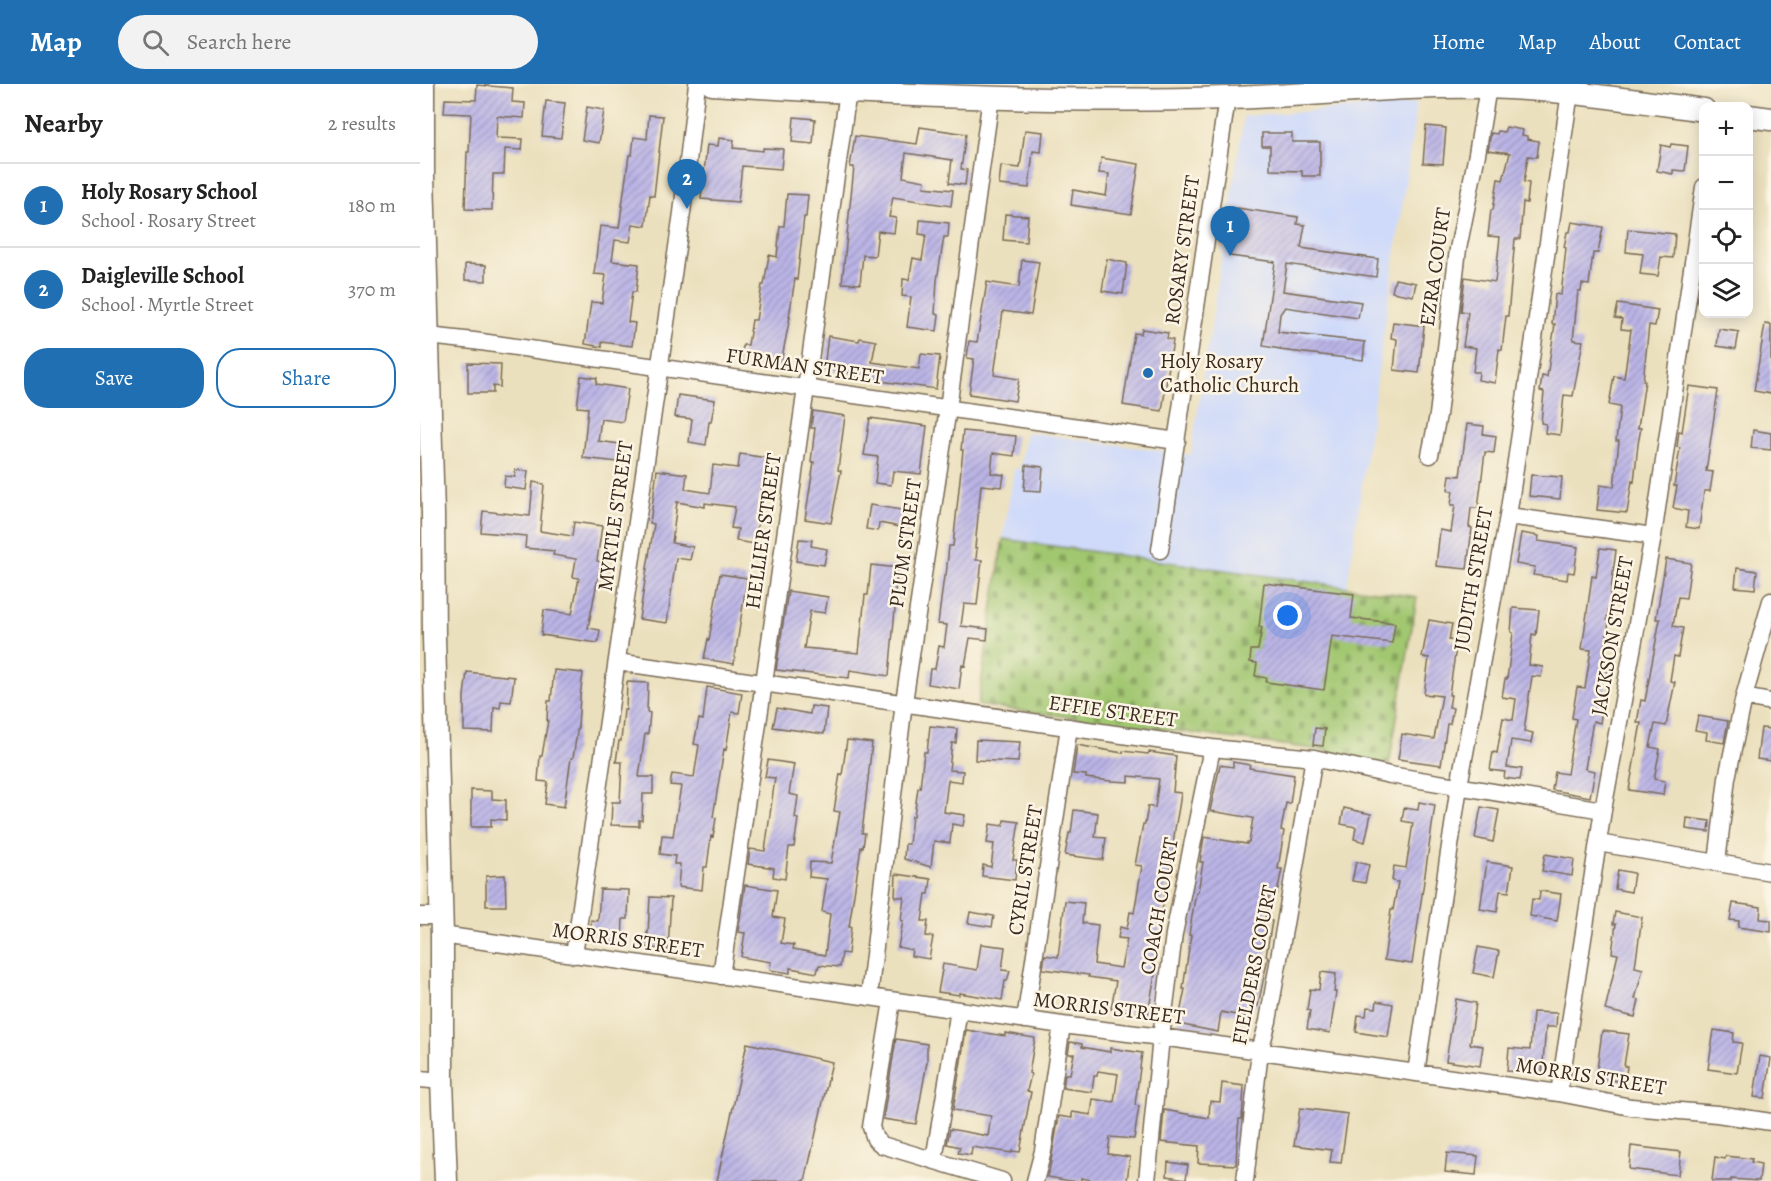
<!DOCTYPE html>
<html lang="en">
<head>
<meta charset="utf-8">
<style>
	:root { --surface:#fff; --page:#f2f2f2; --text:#222; --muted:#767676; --line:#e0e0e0; --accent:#1f6fb2 }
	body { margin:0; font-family:Alegreya,serif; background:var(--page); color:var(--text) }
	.controls { position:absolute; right:18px; top:18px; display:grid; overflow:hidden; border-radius:12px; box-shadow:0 3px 15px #0003 }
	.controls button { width:54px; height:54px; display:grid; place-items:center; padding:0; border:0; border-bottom:2px solid var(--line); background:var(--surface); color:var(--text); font:30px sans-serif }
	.you { position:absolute; left:868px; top:532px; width:21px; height:21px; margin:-15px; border:4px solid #fff; border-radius:50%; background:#1a73e8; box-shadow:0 0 0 9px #1a73e833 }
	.badge { display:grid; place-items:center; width:39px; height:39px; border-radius:50%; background:var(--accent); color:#fff; font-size:20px; font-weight:700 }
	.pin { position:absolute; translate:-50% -50px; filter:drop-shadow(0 2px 3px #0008) }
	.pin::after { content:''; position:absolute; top:32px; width:21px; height:18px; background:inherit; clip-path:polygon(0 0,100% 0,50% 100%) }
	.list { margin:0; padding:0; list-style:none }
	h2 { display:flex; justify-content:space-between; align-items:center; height:78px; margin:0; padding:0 24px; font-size:26px }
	h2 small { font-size:20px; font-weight:400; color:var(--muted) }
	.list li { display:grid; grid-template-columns:39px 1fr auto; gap:18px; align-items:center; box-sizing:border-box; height:84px; padding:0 24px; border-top:2px solid var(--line) }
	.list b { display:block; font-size:22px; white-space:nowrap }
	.list p { margin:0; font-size:20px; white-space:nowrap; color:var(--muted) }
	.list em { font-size:20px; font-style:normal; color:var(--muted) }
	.actions { display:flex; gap:12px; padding:18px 24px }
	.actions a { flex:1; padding:14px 0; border:2px solid var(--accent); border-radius:24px; text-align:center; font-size:21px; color:var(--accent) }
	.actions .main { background:var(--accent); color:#fff }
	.icon { flex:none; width:33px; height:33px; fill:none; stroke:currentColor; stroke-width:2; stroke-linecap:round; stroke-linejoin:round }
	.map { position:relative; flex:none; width:1351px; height:1097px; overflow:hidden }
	header { display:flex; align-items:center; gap:36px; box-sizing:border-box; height:84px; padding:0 30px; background:var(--accent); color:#fff }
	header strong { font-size:28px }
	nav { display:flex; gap:33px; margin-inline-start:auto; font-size:21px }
	.search { width:420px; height:54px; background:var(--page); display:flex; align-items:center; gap:15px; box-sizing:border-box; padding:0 21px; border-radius:33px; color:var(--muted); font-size:22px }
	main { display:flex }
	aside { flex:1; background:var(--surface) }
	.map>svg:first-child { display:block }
	.built { fill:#cfdafa }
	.cemetery { fill:url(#cemetery-stones); stroke:#6e7848; stroke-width:1.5 }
	.building { fill:url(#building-hatch) }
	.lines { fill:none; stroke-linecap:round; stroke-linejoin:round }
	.minor-casing { stroke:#796a56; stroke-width:19 }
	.major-casing { stroke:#796a56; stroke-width:25 }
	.minor { stroke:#fff; stroke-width:16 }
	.major { stroke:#fff; stroke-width:22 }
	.poi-dot { fill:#1f6fb2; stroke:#fcf5e5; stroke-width:2 }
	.labels { text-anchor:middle; stroke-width:5; stroke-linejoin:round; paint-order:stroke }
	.street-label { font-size:21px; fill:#3b2a1e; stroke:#fcf5e5 }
	.poi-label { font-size:21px; fill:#3b2a1e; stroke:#fcf5e5; text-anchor:start }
</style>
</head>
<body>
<header>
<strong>Map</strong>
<div class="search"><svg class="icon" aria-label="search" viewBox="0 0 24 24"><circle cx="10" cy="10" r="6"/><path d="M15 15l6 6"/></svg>Search here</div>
<nav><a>Home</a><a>Map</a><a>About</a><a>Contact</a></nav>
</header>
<main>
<aside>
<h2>Nearby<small>2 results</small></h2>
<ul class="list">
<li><span class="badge">1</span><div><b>Holy Rosary School</b><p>School · Rosary Street</p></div><em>180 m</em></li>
<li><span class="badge">2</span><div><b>Daigleville School</b><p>School · Myrtle Street</p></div><em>370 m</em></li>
</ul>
<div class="actions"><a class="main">Save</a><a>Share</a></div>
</aside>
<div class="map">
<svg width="1351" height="1097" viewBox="0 0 1351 1097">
	<defs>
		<pattern id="cemetery-stones" width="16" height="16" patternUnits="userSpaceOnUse" patternTransform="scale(1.5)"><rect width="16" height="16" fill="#a2c771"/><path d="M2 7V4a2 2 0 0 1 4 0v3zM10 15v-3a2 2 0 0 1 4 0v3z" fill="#85a25c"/></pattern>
		<pattern id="building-hatch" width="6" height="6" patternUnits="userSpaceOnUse" patternTransform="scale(1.5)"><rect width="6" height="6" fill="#bbb5e7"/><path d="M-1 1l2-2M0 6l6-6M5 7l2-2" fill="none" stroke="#9993bb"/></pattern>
	</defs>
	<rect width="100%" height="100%" fill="#fcf5e5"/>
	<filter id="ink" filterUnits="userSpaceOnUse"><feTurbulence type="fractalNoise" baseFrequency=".0167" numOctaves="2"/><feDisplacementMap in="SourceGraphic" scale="12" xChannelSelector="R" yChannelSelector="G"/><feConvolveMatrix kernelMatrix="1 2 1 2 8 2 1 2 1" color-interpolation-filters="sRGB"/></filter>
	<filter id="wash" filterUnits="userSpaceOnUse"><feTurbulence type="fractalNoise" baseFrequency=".008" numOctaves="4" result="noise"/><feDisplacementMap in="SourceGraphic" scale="24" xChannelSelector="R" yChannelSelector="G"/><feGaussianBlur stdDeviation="1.35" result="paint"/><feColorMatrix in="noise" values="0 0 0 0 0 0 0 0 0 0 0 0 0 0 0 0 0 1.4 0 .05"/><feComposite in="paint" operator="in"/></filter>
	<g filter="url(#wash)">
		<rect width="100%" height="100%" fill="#ebe0bd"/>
		<path class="built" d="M997,19L927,504L583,455L594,385H600L606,348L771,371L824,32Z"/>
		<path class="cemetery" d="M583,455L997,513L969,681L902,666L558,621Z"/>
		<g id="blocks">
			<path class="building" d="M57,1L93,4L92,18L105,19L104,34L77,32L76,54L103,55L102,66L85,65L84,90H73L72,126L45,125L47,68H49L51,30L24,29L25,15L56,16Z
				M126,17L145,19L141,54L122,52Z
				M167,23L184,26L179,59L162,56Z
				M229,31L243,32L234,112L230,111L226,142L213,140L210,158L195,156L192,177L219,180L216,208H212L208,238L215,239L212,262L182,258V263L165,260L171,218L182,219L186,191L174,190L180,142L199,144L209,71H212L214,53L227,55Z
				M374,33L395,35L393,60L372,58Z
				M1006,42L1026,44L1023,80L1003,79Z
				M500,43L546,50L541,85L547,86L545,101L529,99L532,76L486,69L483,93L505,97L504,103L533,106L531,122L473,113L469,133L476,134L474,149L458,147L455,172L443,171L440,200L422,199L434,83H430L435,52L497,60Z
				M1086,43L1103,46L1102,51L1107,52V55L1119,57L1117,73L1108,72L1104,98L1109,99L1107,119L1103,118L1100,155H1095L1088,232H1086L1082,266L1079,265L1075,299L1058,296L1059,288H1053L1056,264L1043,262L1048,228L1041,227L1045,193L1075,198L1080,153L1068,152L1071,126H1073L1078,95L1083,96L1090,69L1068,66L1071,49L1077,50L1078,47L1084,48Z
				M605,46L623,48L621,68L613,67L609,104L579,101L581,82L600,84Z
				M842,49H872V58H900V92H882V87L850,86V62H842Z
				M299,54L314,56L313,64L343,67V64L363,65L361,85L322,82L318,118L281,115L287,61L298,62Z
				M1251,60L1268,62L1265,87L1253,86V90L1237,87L1241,61L1250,63Z
				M681,74L719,80L711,130L651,121L653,106L686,112L689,90L679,89Z
				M367,110L388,111L386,133H384L377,196L375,195L369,233H370L360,284L321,278L323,261H328L332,236H336L342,201H344L349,171L357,173L360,142H364Z
				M817,124L878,133L877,140L885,141L881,164L958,175L956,193L867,180L863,207L941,218L938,234L865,223L860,230L858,248L945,258L943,276L860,266V265L843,262L855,178L810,172Z
				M585,130L608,132L606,158L583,156Z
				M500,136L529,139L528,153H524L517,196L515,230L519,231L517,247L487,243L491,213L482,212L483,195L489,196L493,174L502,176L506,151L499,150Z
				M1152,138L1183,143L1178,169H1173L1169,201L1162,200L1161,207H1158L1153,256L1163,257L1153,312L1144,311L1140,351L1125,349L1126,340L1121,339L1124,308L1120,307L1122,292L1127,293L1135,240H1132L1135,210L1141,211L1146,164L1144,163L1147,148H1150Z
				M1208,145L1255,150L1253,174L1241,173L1238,192L1220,190L1223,170L1206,168Z
				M687,175L707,179L703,210L682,207Z
				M602,176L619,178L611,231L583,227L574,291L599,295L595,317L549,310L554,275L547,274L549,257L557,258L567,198L599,203Z
				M45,180L66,181V197L45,196Z
				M975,195L996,199L993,212L972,208Z
				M1198,220L1238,226L1235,242L1229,241L1223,297H1225L1218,344H1221L1218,360L1214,398L1212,397L1207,429L1177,426L1180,401L1194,403L1199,357H1196L1200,323L1189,321L1194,292L1204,294L1211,246L1201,245L1202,235L1195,234Z
				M973,238L1004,242L999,289L974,286L977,255L971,254Z
				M1345,240L1351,241V310L1334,307Z
				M722,245L748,249L747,255L753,256L742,327L703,321L714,249L721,250Z
				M1299,245L1319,248L1316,265L1297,262Z
				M408,252L439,257L440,254L456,257L452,278L499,285L501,270L520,272L516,305L446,295L433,292V289L404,284Z
				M48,279L81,280L80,303L73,302V309H48Z
				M161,292L177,294L176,300L208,305L203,338L181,335L178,357L200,360L198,378L163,374L168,324L157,323Z
				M1269,302L1298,306L1286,387L1293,388L1290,407H1284L1279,445L1266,443L1268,427L1253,424L1257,402H1254L1260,364L1257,363L1259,347L1262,348Z
				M258,311L295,316L291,338H289L286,361L269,358L272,335L255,333Z
				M393,327L425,332L418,386L421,387L411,439L385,435L394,378H391L395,344H391Z
				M450,334L507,342L501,390L473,387L471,401L455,399L458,373L444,371Z
				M1047,340L1064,342L1063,350L1076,352L1074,369L1065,368L1058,424H1051L1049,443L1052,444L1047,485L1016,482L1020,446L1031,448L1035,421H1031L1033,407L1028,406L1030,391L1040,392Z
				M1333,346L1351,349V366L1331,364Z
				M543,347L596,352L594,372L573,369L571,389L584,391L582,403L561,401L555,464H557L556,476H562L557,521L544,520L541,542L568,545L567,556L550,554L545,582L542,581L539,605L508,600L510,585H515L519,562L524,563L527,541L518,540L524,492H526L529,462H533L543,366H541Z
				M320,370L347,374L335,438H338L335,460L316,457L318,445L311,444L315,423L285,419V423L257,418L252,459L273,463L270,476L256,474L247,539L219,535L234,440L230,439L237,386L267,390L265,405L290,409L293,381L318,384Z
				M606,381L623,383L621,407L604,406Z
				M95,386L108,387L106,406L84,403L85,392L95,393Z
				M1111,391L1142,393L1140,415L1109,412Z
				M113,398L124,400L120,447L152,452L154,438L182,442L177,477L181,478L168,544L180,546L178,559L121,551L124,526L152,530L159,494L153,493L156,475L133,471L134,467L105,464L106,452L61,448L63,427L110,432Z
				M450,421L488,427L485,444L459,439L458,447L446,445Z
				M1101,449L1119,452L1118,457L1158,463L1154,489L1148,488L1147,496L1113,491L1115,483L1096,480Z
				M379,455L392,456L391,462L407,465L404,481L376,477Z
				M1180,464L1196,466L1187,536L1189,537L1184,574L1189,575L1185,607L1180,639L1173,637L1165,685L1175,687L1170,713L1132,706L1135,688L1147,690L1156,635L1152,634L1157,603L1165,604L1171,566L1162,565L1172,492L1176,493Z
				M1246,475L1271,479L1266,514L1258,513L1253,542L1263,544L1258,573L1254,572L1250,597L1255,598L1246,642L1235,640L1230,663L1240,665L1234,695L1245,697L1243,711L1209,706L1221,639H1217L1221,616L1225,617L1240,535H1236Z
				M451,481L478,484L474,514H476L469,592L430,586L429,594L356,586L368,507L408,513L405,529L390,527L384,564L439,569L445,511H448Z
				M1317,484L1337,487L1335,505L1315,503Z
				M300,490L327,494L314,580L284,575L288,555L289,556Z
				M844,499L934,510L931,534L975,539L972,559L912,552L904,606L846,598L847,594L835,592L837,579L830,578L831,566H838L842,543H839Z
				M1093,524L1119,526L1116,551L1112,550L1109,581L1123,583L1121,593L1112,592L1104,647L1113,649L1111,659L1091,656L1087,683L1102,685L1100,696L1084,694L1085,688L1070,686L1073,668L1077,669L1083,634L1093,636L1096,615L1082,613L1085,595H1087L1093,549L1091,548Z
				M1009,536L1032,540L1029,556L1037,557L1029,611H1031L1029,623L1033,624L1030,640H1027L1021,681L978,675L982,650L1014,655L1022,612L1004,610L1009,574L1002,573Z
				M134,586L163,589L160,613L158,642L153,674H151L144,723L125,720L128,698L118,697L120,672H122L128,636H127L128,617H131Z
				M47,588L94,593L91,618L81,617L80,624L74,623L73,648L44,647V612Z
				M207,598L228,599L227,628L230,629L228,650H225L219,693H233V710H223L222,736H219V742L191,741L192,718H200L202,678H196L199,657H201L204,626H206Z
				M287,603L322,609L319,629L312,628L306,666L304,665L293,733L296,734L293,753L291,752L287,783H284L282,806L258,803L260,780H254L255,772L240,770L242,751L253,752L261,702L250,701L252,690L274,693L279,661L274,660L279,635L283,636Z
				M391,622L407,624L404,650L353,643L357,624L390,630Z
				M1278,632L1308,637L1304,659L1286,656L1287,648L1275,646Z
				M510,642L537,645L536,659H532L529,686L543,687L542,698L528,696L524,728L545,731L543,742L532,740L530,759L514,757L511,783L484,775L485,760H489L492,732H494L498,704H500L504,668H507Z
				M895,644L905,645L903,662L893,661Z
				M1341,644L1351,645V677L1337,675Z
				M427,656L452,659L442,749H445L443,763H441L429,843H431L428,870L422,869L420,883L399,881L397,889L370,884V889L350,886L351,878L321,873L325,849L318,848L325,801L357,806L353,833L365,835L361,859L374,861L373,865L405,871L410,830L402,828L407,795L389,793L390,778L411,779L420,728L414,727L420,690L422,691Z
				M556,656L600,658L598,678L555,676Z
				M657,661L703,669V667L728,670L729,668L756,672L753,708L761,709L759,723L755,745L753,763H754L747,805H745L734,890H735L728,931L691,925L696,897L668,893L669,891L623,885L625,871L638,873L645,817L664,819L662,839L678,841L674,880L701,884L707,855L698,854L700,843L707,845L710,828L714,829L722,782L715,781L723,740H725L728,722L735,724L739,695L709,692V698L691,697L666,694V691L653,690Z
				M348,676L374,680L369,710L378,712L375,734L378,735L374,763H369L365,795L353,793L354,784L328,780L330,765L345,767L355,694L345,693Z
				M813,678L830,681L829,684L874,691L870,720L866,719L861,746L864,747L858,785H862L857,809L850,808L845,835L852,837L846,872L848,873L838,922L832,921L830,934L801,928L798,948L758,940L765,905H763L771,851H769L776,808H778L783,778H780L784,753L827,760V758H829L833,734L790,727L800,681L813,683Z
				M51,706L72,707V715L86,716V736L71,735V743H51Z
				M999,718L1015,721L992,880L964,876L971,826H973L978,798L972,797L974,782L986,784L993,739L982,737L984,724L998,726Z
				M1061,723L1079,726L1073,758L1055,754Z
				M924,724L951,730L945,758L934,755L936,743L921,740Z
				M654,726L678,729L675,753L686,754L683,776L645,771L649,749H651Z
				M1267,734L1290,737L1289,748L1266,745Z
				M584,736L599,738L593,776H597L595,796L562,792L563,781L571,783L574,760L567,759L570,740L583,742Z
				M1125,770L1154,775L1152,792L1122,787Z
				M936,778L949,781L945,799L932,797Z
				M1067,778L1093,782L1089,808L1080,807L1077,828L1060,825Z
				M1198,786L1214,789L1211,808L1195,805Z
				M476,790L511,795L509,810H506L502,837H508L506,852L513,853L509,875L491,872L492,866L478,863L483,837L481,836L484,813H475Z
				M85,791L86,822H66V792Z
				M180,805L209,806L208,835H203L202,859L184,858L185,850L171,849V836L178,837Z
				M1120,807L1141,810L1137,837L1110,832L1112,815L1119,816Z
				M230,813L251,814L248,866L225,863L227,849L228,850Z
				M1313,819L1341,823L1340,835L1351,836V848L1318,843L1319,837L1310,836Z
				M550,828L574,832L572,843L548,839Z
				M1195,828L1222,833L1215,883L1223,885L1215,915L1219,916L1215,933L1185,926L1198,870L1192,869L1196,840H1193Z
				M561,860L585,863L582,886L590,887L587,897H585L582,916L539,909V911L518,908L523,880L557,886Z
				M1058,863L1079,867L1074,893L1053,889Z
				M901,888L916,890L914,908H916L910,949L887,945L890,927L887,926L890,905L899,906Z
				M1036,915L1056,919L1050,960L1063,962L1060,982L1026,977Z
				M957,917L973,920L968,953L936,948L938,931L946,932L947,923L956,924Z
				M1113,928L1137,929L1136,943H1126L1122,990L1087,987L1089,964L1110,966Z
				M546,946L585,952V949L615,954L609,989L611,990L607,1007L611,1008L600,1068L592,1067V1069L552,1063L551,1071L538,1069L540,1063L527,1060L530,1045L568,1052L571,1032L533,1026Z
				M1294,946L1314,949L1313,958L1322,959L1317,989L1288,985Z
				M1182,947L1209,950L1204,982H1207L1205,998L1176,994Z
				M476,955L507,960V978L496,1040L463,1035Z
				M650,958L662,960V963L690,968V964L722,969L715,1021L719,1022L714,1055L690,1053L688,1070L710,1073L707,1097H675L661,1094V1097H650L628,1093L639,1032L652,1034V1028L671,1031L673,1015L694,1018L698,990L678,987L677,992H674L672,1008L643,1004L645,990H650L654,970H648Z
				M327,959L412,978L385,1097H297Z
				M1340,972L1351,974L1345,1014L1334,1013Z
				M802,999L824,1002L822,1035H819L817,1058L816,1081L778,1079L779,1062L741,1058L744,1026L789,1034L790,1017L800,1018Z
				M880,1024L928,1030L921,1079L910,1078L912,1066L874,1061Z
				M1211,1062L1261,1068L1258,1091L1209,1085Z
				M1027,1069L1058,1072L1056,1091L1025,1088Z
				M1306,1072L1332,1075L1331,1078L1341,1080L1339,1097L1311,1095V1097H1292L1295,1073L1305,1075Z
				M748,1078L768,1081L766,1095L747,1092Z"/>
		</g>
	</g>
	<g filter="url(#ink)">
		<use href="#blocks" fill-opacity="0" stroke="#796a56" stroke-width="1.5"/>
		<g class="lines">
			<defs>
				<path id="minor" d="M8,252L54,257L757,357
					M1010,371L1018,331L1038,165L1057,70L1068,3
					M1088,432L1233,452
					M740,466L807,14
					M197,578L792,664L894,674L970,691L1183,726
					M1324,613L1351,618
					M1178,759L1351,788
					M1297,778L1307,694L1324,613L1351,517
					M0,832H21
					M22,851L642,941L741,953L1139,1009L1211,1023L1297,1030L1351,1038
					M154,871L262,129L277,0
					M301,892L355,523L428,7
					M449,913L484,618L528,324L571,13
					M472,917L451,1043L455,1055L462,1061L582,1097
					M605,936L649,643
					M996,989L1039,702L1088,432L1150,8
					M0,995L22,997
					M1139,1009L1183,726L1233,452L1284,103
					M514,1076L539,926
					M615,1097L623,1067L642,941
					M727,1097L741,953L754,850L792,664
					M825,1097L840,967L848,937L894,674"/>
				<path id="major" d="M3,0V92L13,430L14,553L22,851V997L26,1097
					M292,0C463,11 635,19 806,14C892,12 979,1 1065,3C1139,5 1211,16 1284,26
					M1328,32L1351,35"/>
			</defs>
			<use href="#minor" class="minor-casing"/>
			<use href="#major" class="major-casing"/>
			<use href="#minor" class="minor"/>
			<use href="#major" class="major"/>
		</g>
	</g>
	<circle class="poi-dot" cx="728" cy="289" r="6"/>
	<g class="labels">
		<g class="street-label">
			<text transform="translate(762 166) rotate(-82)" y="7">ROSARY STREET</text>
			<text transform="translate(1015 183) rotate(-82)" y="7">EZRA COURT</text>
			<text transform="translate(385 282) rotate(8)" y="7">FURMAN STREET</text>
			<text transform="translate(195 432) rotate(-82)" y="7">MYRTLE STREET</text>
			<text transform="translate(343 447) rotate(-82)" y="7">HELLIER STREET</text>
			<text transform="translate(485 459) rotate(-82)" y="7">PLUM STREET</text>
			<text transform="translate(1053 495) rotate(-80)" y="7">JUDITH STREET</text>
			<text transform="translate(1192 552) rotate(-80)" y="7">JACKSON STREET</text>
			<text transform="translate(693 627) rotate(8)" y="7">EFFIE STREET</text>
			<text transform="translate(605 786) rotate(-81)" y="7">CYRIL STREET</text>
			<text transform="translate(739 822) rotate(-80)" y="7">COACH COURT</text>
			<text transform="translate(208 856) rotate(8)" y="7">MORRIS STREET</text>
			<text transform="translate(834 881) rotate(-79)" y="7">FIELDERS COURT</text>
			<text transform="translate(689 924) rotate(7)" y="7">MORRIS STREET</text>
			<text transform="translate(1171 992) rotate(9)" y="7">MORRIS STREET</text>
		</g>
		<g class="poi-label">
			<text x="740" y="284">Holy Rosary<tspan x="740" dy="24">Catholic Church</tspan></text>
		</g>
	</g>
</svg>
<div class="controls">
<button>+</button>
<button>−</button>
<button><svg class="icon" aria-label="locate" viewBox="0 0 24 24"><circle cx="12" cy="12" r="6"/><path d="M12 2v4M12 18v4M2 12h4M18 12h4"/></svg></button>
<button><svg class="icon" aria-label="layers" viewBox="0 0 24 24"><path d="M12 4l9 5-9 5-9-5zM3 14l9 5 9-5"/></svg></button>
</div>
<div class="you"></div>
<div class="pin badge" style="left:810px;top:172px">1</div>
<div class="pin badge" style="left:267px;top:125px">2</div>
</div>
</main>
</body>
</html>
